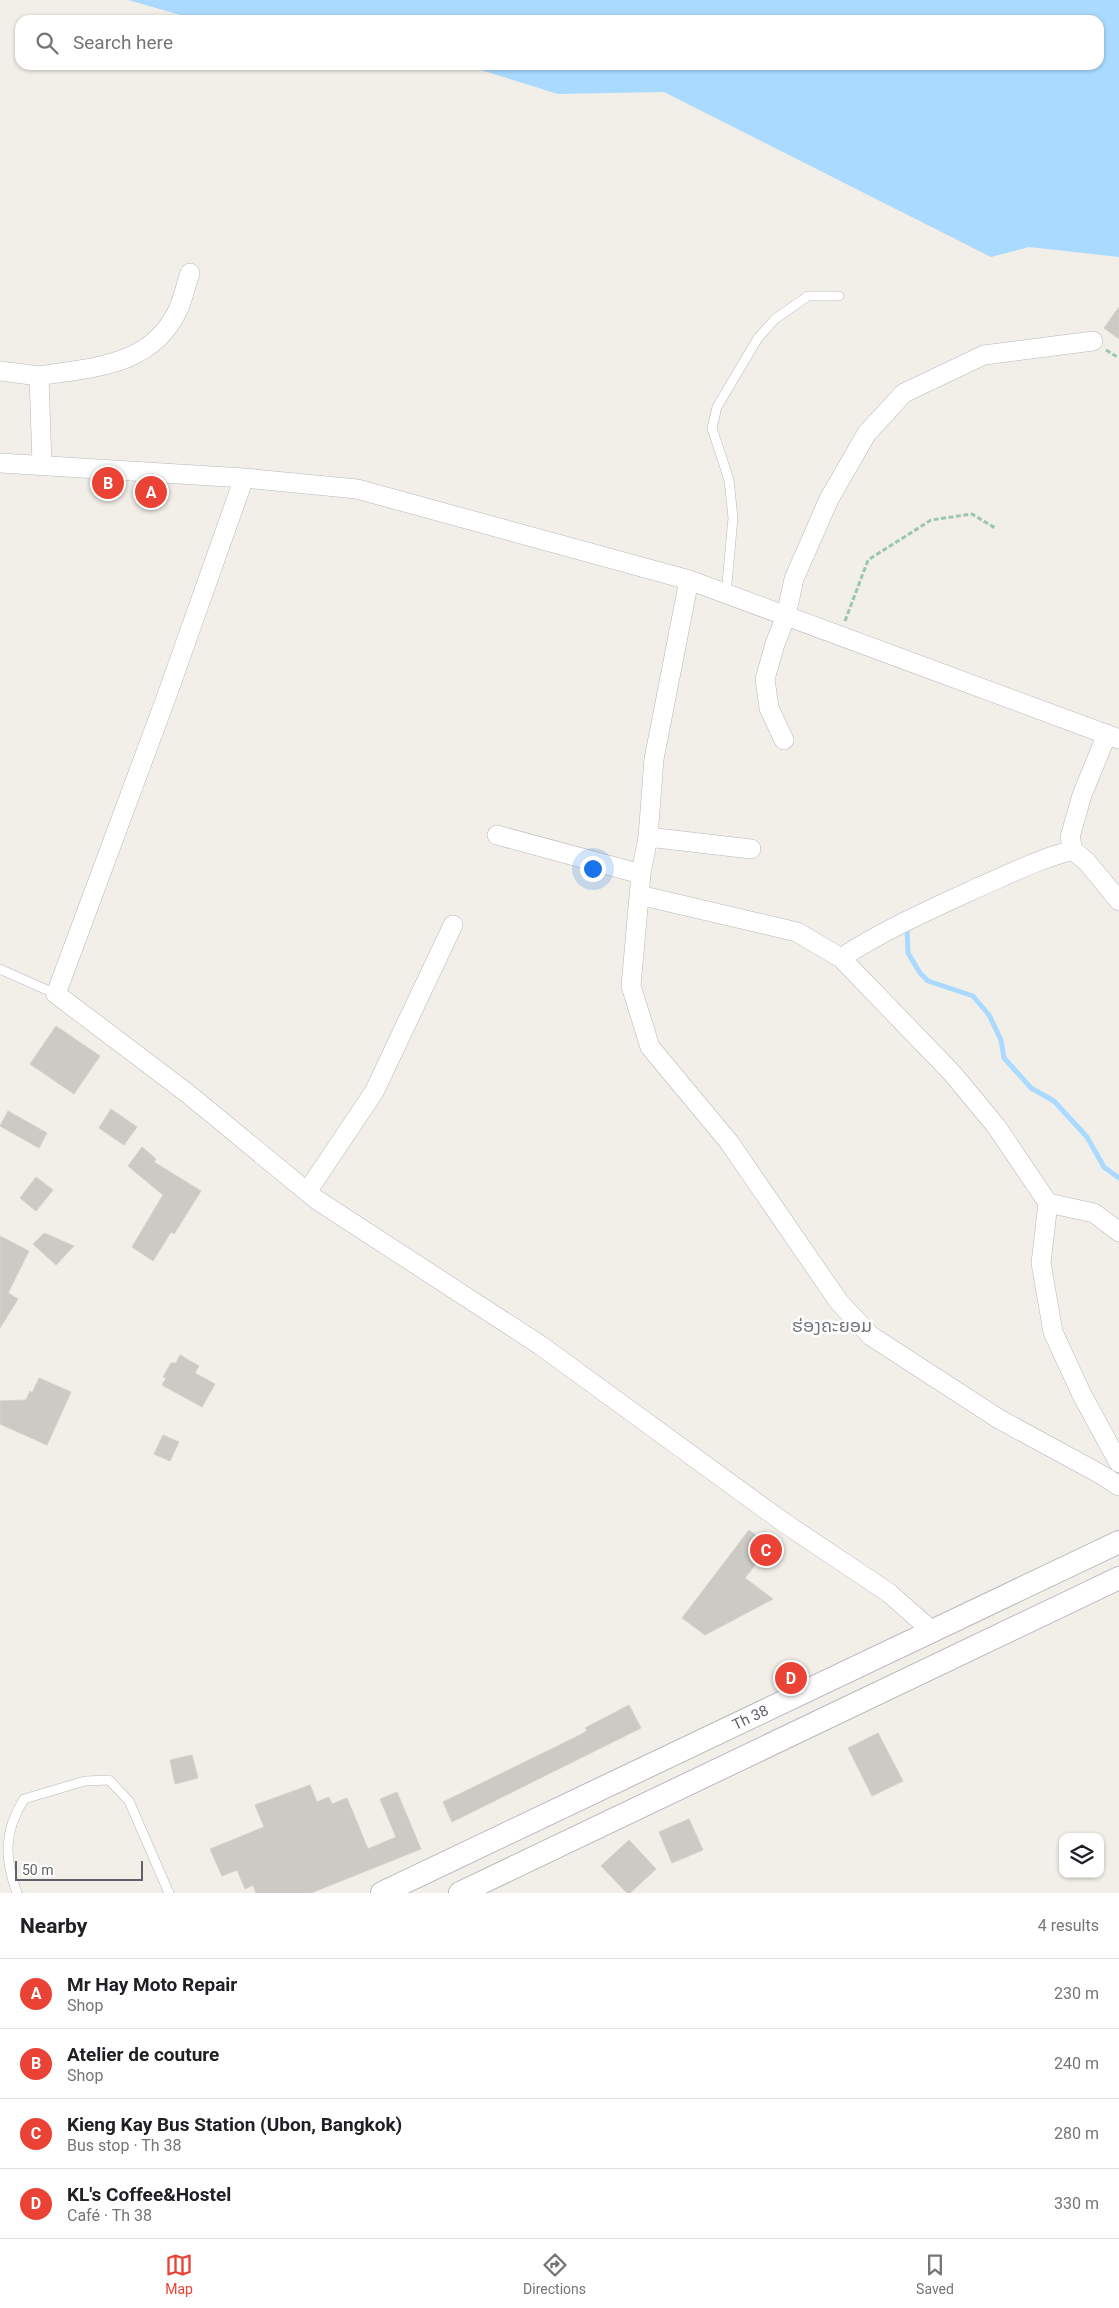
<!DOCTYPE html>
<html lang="en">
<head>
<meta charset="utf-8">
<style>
	:root { --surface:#fff; --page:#f2f2f2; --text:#202124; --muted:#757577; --line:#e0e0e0; --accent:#ea4335 }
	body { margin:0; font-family:Roboto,"Noto Sans Lao",sans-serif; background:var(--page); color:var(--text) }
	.controls { position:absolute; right:15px; bottom:15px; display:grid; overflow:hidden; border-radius:10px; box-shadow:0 1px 4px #0004 }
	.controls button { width:45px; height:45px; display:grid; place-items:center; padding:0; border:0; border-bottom:1px solid var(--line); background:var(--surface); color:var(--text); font:25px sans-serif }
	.scale { position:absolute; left:15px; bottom:12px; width:128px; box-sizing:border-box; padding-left:5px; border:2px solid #5f6368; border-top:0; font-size:14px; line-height:18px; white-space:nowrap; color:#5f6368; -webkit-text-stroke:4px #fff; paint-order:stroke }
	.you { position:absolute; left:592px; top:868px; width:18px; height:18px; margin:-12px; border:4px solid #fff; border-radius:50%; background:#1a73e8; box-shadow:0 0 0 8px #1a73e833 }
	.badge { display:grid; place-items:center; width:32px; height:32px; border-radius:50%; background:var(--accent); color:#fff; font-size:16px; font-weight:700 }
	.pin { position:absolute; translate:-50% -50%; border:2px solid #fff; box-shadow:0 1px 5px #0006 }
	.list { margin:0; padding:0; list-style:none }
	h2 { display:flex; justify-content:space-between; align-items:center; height:65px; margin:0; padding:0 20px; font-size:21px }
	h2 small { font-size:16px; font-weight:400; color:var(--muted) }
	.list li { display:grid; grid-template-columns:32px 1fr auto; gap:15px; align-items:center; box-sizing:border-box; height:70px; padding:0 20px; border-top:1px solid var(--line) }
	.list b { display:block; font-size:19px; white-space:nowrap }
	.list p { margin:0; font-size:16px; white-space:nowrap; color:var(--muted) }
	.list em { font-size:16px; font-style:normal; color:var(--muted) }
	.icon { flex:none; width:28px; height:28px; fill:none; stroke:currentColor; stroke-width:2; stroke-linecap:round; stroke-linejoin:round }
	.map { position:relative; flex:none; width:1119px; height:1893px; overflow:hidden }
	.search { position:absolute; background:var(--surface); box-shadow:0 1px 4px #0004; left:15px; right:15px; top:15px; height:55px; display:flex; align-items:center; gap:12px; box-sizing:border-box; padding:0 18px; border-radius:15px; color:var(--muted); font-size:19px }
	.sheet { height:345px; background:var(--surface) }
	nav { display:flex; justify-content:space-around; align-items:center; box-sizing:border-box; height:70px; border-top:1px solid var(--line); background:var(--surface); font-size:14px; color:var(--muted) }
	nav a { display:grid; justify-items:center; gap:2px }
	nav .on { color:var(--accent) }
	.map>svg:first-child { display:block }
	.water { fill:#aadaff }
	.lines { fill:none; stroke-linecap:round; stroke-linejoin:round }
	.stream { stroke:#aadaff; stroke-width:5 }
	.building { fill:#cccac5; stroke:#d6d1c6 }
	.service-casing { stroke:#b5b8bc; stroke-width:10 }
	.minor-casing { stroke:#b5b8bc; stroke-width:20 }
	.tertiary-casing { stroke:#b5b8bc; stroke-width:24 }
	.path { stroke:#9cc7a9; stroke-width:3; stroke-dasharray:5 2.5; stroke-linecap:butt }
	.service { stroke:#fff; stroke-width:9 }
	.minor { stroke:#fff; stroke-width:19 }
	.tertiary { stroke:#fff; stroke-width:22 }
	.labels { text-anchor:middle; stroke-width:5; stroke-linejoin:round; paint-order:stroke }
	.street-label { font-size:15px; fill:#5f6368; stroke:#fff }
	.quarter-label { font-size:18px; fill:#70757a; stroke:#fff }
</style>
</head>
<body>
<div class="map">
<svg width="1119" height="1893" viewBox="0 0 1119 1893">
	<rect width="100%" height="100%" fill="#f1efe8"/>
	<path class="water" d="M128,0H1119V257L1029,247L991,257L664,92L558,94L465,65H1099V20H198Z"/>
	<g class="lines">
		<path class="stream" d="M907,927L908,953L920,973L928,981L973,996L989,1015L1001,1040L1004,1058L1031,1088L1054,1101L1087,1137L1104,1167L1119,1178"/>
	</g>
	<path class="building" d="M1119,307V339L1104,328Z
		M56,1026L100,1056L74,1094L30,1064Z
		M111,1109L137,1127L124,1145L99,1128Z
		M8,1111L47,1133L39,1148L0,1126Z
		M142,1147L156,1159L154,1162L201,1191L174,1234L171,1232L153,1261L132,1247L163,1195L128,1166Z
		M36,1177L53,1190L36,1211L20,1198Z
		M44,1233L74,1246L56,1265L33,1244Z
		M0,1236L29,1251L8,1293L18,1299L0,1328Z
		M180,1355L199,1366L195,1373L215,1384L202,1407L162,1385L166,1378L163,1377L171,1363H176Z
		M39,1378L71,1392L47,1445L0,1424V1401L26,1400L30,1391L32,1393Z
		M163,1435L179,1442L170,1461L154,1454Z
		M749,1530L770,1546L745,1578L773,1599L705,1635L682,1618Z
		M629,1705L641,1728L452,1822L443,1802L582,1734L587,1730L585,1728Z
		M878,1733L903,1781L872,1796L848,1748Z
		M192,1755L198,1778L175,1784L170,1760Z
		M310,1785L317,1802L329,1797L332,1804L347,1798L368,1849L396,1837L380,1799L397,1792L421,1849L311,1893H256L253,1885L245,1889L237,1870L222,1876L210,1849L264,1827L255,1805Z
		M689,1819L703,1850L672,1863L659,1832Z
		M629,1840L656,1869L630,1893H627L601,1866Z"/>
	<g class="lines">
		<defs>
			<path id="service" d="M726,594L733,518L729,480L712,428L717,407L758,338L775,319L808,296H839
				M0,969L56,994
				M17,1893C4,1858 4,1831 24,1799L85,1781L109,1780L129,1801L169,1893"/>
			<path id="minor" d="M0,371L39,376L42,465
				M39,376C93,367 151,367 178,310C183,299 186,285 190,273
				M0,463L244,478L357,489L689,580L1119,739
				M244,478L166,698L56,994L187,1093L317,1200L540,1345L783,1522L889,1593L933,1632
				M689,580L654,759L648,837L641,874L631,986L650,1047L729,1142L839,1302L871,1336L999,1419L1102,1475L1119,1486
				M1107,734L1082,795L1070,837L1073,850L1087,862L1119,901
				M784,740L769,708L765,679L775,644L786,616L794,579L829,499L867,433L904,393L984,355L1093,341
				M497,835L641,874
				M648,837L751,849
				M639,895L797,932L841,958L952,1073L996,1126L1048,1203
				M841,958C884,930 931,909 977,888C1009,874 1039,859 1073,850
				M307,1192L374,1092L453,925
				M1119,1232L1094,1213L1048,1203L1041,1263L1053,1332L1082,1395L1119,1463"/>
			<g id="tertiary">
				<path id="s1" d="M382,1893L1119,1542"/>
				<path d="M460,1893L1119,1578"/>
			</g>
		</defs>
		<use href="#service" class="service-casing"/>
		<use href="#minor" class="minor-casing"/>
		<use href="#tertiary" class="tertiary-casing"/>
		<path class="path" d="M1106,350L1119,358
			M845,621L868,560L931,520L972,514L995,528"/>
		<use href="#service" class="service"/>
		<use href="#minor" class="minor"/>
		<use href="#tertiary" class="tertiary"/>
	</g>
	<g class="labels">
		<g class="street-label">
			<text dy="5" stroke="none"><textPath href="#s1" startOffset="408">Th 38</textPath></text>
		</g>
		<g class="quarter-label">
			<text x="832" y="1332">ຮ່ອງຄະຍອມ</text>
		</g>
	</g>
</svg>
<div class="controls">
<button><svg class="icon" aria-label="layers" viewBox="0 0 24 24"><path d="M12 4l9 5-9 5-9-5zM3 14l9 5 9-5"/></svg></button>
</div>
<div class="scale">50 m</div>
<div class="you"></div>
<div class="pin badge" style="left:151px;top:492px">A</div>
<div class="pin badge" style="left:108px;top:483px">B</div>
<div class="pin badge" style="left:766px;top:1550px">C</div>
<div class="pin badge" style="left:791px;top:1678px">D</div>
<div class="search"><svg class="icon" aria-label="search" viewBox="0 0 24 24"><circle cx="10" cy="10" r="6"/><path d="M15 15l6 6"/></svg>Search here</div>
</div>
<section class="sheet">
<h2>Nearby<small>4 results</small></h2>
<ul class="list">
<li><span class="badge">A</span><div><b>Mr Hay Moto Repair</b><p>Shop</p></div><em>230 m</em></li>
<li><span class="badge">B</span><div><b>Atelier de couture</b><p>Shop</p></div><em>240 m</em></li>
<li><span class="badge">C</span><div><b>Kieng Kay Bus Station (Ubon, Bangkok)</b><p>Bus stop · Th 38</p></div><em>280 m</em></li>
<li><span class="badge">D</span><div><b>KL's Coffee&amp;Hostel</b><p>Café · Th 38</p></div><em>330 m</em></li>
</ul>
</section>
<nav>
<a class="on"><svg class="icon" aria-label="map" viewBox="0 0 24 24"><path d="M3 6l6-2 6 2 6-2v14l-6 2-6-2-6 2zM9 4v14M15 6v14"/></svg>Map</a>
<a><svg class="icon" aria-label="directions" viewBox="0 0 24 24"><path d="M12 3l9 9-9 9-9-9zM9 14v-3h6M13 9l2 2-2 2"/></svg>Directions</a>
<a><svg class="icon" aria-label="saved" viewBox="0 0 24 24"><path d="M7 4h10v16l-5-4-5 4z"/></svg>Saved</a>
</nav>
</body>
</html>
